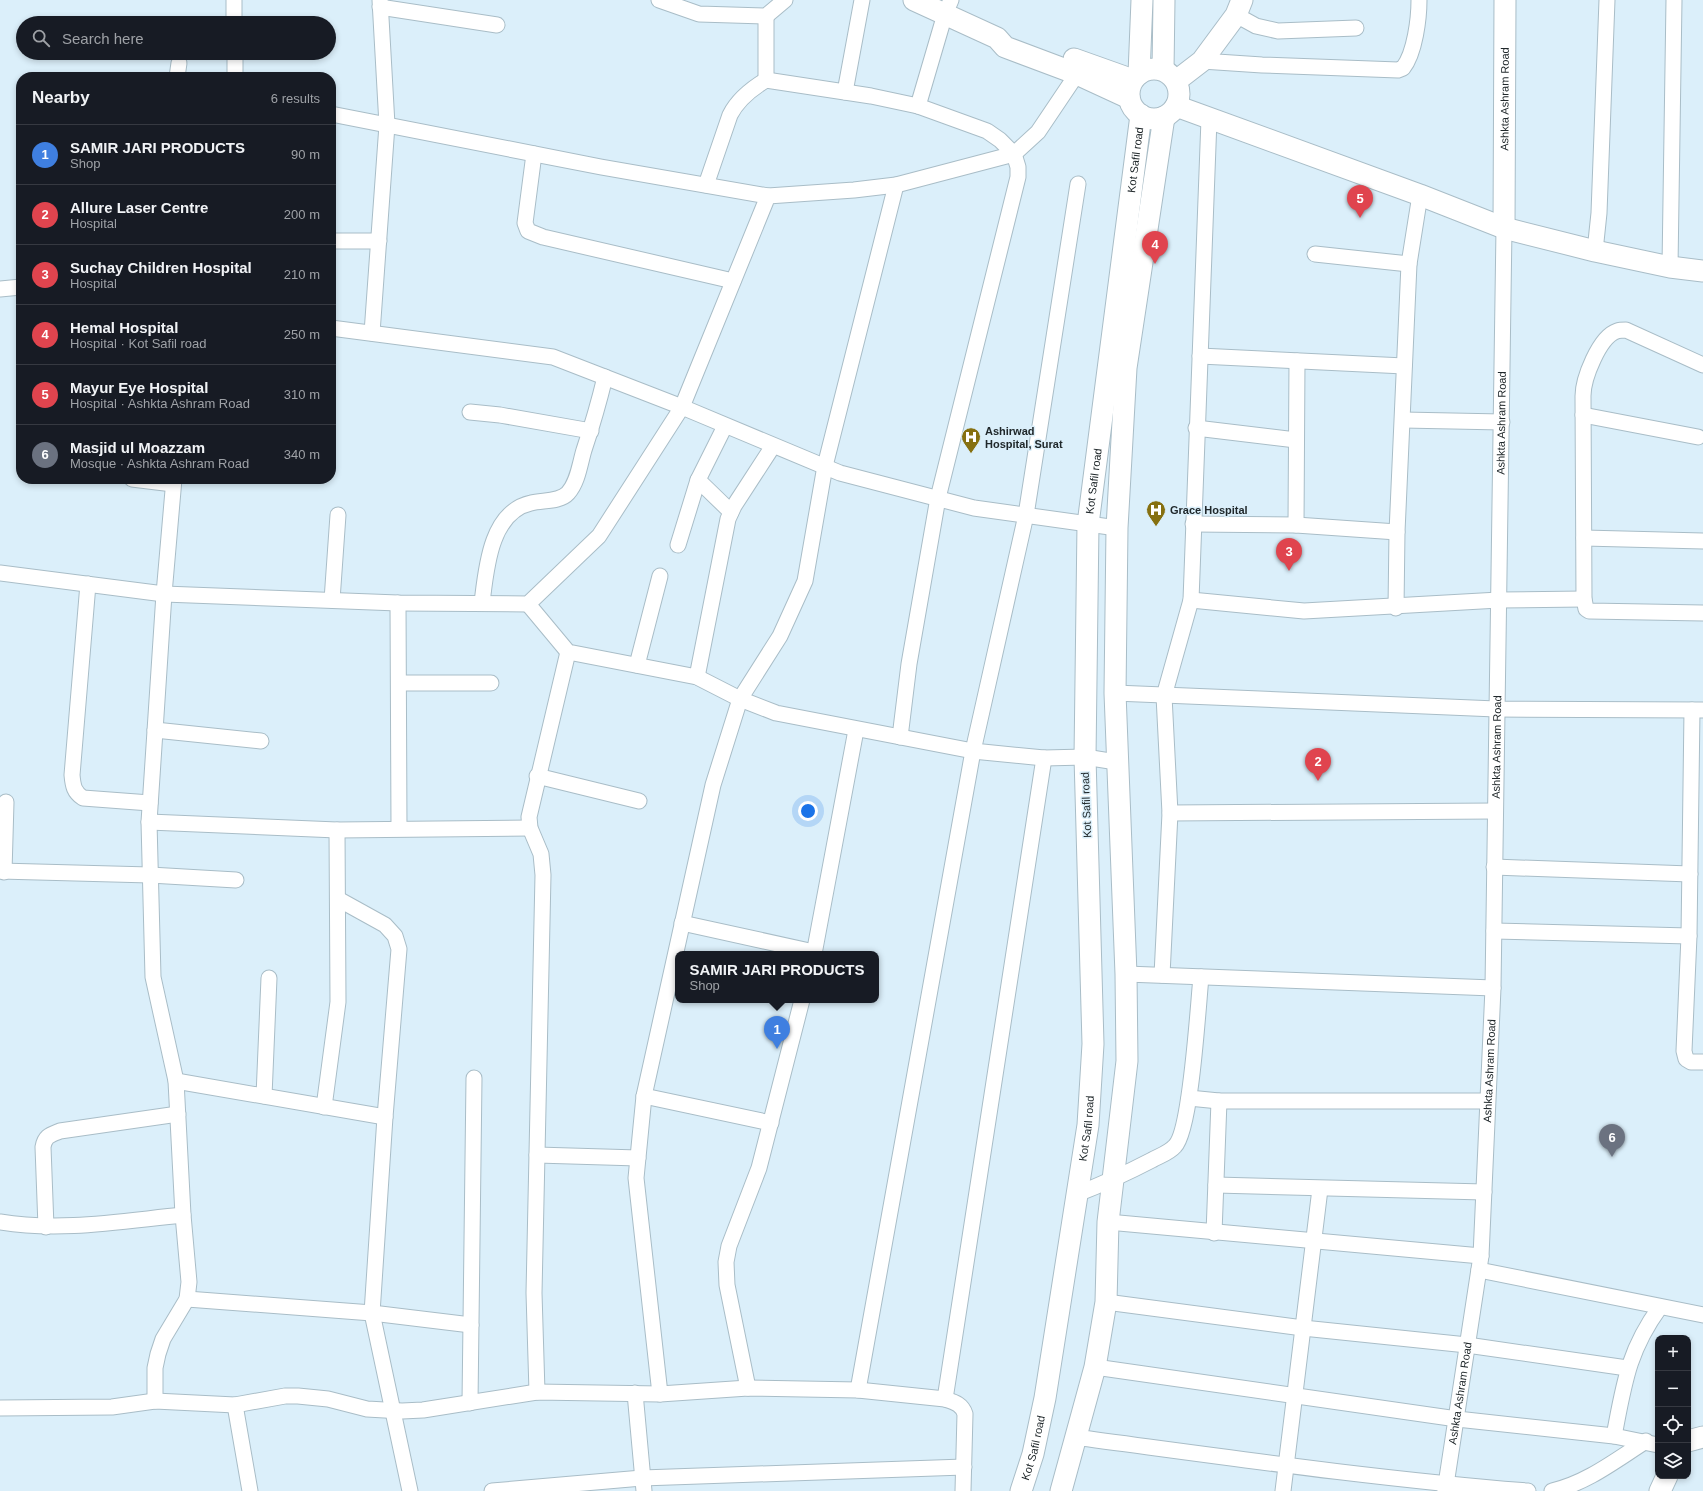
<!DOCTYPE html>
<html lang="en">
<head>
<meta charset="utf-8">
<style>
	:root { --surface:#171b24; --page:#20242c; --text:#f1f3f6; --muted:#9ea1a6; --line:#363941; --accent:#867010 }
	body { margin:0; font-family:Arial,sans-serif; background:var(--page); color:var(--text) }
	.controls { position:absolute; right:12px; bottom:12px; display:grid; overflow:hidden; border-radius:8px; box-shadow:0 2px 6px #0003 }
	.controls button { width:36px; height:36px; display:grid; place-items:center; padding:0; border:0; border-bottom:1px solid var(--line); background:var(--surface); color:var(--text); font:20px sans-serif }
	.you { position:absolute; left:808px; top:811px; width:14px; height:14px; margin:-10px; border:3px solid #fff; border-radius:50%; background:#1a73e8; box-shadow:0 0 0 6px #1a73e833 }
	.badge { display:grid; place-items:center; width:26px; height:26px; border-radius:50%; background:var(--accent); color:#fff; font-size:13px; font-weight:700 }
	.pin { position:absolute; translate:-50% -33px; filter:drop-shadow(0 1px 2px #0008) }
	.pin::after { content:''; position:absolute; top:21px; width:14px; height:12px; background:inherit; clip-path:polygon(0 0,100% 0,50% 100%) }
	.popup { position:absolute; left:675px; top:951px; width:204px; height:52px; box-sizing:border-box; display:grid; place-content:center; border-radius:8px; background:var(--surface); filter:drop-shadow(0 1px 3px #0005); font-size:13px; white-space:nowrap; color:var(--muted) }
	.popup b { font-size:15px; color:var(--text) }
	.popup::after { content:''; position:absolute; left:50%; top:100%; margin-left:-8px; border:8px solid transparent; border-top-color:var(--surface) }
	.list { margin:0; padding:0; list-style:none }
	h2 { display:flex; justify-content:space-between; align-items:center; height:52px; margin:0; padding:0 16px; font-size:17px }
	h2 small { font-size:13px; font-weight:400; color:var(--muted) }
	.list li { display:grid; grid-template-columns:26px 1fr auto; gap:12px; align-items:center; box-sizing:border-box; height:60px; padding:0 16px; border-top:1px solid var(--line) }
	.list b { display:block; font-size:15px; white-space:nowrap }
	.list p { margin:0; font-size:13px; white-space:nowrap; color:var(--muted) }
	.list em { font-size:13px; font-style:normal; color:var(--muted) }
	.icon { flex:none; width:22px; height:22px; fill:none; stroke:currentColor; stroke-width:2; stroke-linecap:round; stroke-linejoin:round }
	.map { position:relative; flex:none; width:1703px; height:1491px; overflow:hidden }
	.search { position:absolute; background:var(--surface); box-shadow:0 2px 6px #0003; left:16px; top:16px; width:320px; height:44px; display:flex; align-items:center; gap:10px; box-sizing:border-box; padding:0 14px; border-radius:22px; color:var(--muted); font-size:15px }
	.panel { position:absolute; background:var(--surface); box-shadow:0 2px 6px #0003; left:16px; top:72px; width:320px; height:412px; border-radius:16px }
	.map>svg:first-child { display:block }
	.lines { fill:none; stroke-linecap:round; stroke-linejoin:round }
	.street-casing { stroke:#a9bdc7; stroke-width:17 }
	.secondary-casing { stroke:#a9bdc7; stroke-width:23 }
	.street { stroke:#fff; stroke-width:15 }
	.secondary { stroke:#fff; stroke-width:21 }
	.labels { text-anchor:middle; stroke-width:3; stroke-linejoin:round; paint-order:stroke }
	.street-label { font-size:11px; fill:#20282b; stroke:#dbeffa }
	.poi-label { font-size:11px; font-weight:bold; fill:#20282b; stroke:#dbeffa; text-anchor:start }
</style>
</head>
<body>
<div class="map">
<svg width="1703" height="1491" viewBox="0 0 1703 1491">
	<rect width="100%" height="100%" fill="#dbeffa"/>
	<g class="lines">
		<defs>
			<g id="street">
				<path d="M234,0V23"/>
				<path d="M659,0L699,14L766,16L785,0"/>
				<path d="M380,7L497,25"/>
				<path d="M1236,15L1256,26L1278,31L1356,28"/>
				<path d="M766,16V80"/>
				<path d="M235,53V77"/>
				<path d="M1202,61L1262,65L1398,70L1403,68C1415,53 1419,18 1419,0"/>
				<path d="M177,77L179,63"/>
				<path d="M845,92L862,0"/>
				<path d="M918,106L945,14L951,0"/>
				<path d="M331,114L601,167L768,196"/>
				<path d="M534,154L525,223L528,231L543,237L733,281"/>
				<path d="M706,185L730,115C738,99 751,89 766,80L871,96L918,106L987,131L1000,140L1014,154L1018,167V177L938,498L909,664L900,737"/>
				<path d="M331,241H379"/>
				<path d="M1595,251L1599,213L1607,0"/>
				<path d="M1315,254L1409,264"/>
				<path d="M1670,267L1674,0"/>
				<path d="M0,289L21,287"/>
				<path d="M331,328L553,357L682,407L840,473L974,508L1117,528"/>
				<path d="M372,333L387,125L380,0"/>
				<path d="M1200,356L1404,366"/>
				<path d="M1703,365L1626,330C1623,330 1620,330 1617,331C1599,337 1583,379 1583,396L1584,599L1586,609L1589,611L1703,613"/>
				<path d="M470,412L500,415L591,431"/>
				<path d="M1583,415L1698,437"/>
				<path d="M1403,420L1502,422"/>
				<path d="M1196,428L1296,440"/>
				<path d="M132,479L173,484"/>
				<path d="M698,480L731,512"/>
				<path d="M1193,524L1296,525L1397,532"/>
				<path d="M1296,525L1297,361"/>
				<path d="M1584,538L1703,541"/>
				<path d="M678,545L698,480L725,426"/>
				<path d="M0,573L164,594L398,603L528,604L599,536L682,407L768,196L854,190L896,185L1014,154L1038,132L1077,74"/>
				<path d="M88,584L72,775C73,786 74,792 83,798L150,803"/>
				<path d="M332,600L338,515"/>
				<path d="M1191,600L1304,611L1499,600L1584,599"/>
				<path d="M398,603L399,828"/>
				<path d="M482,603C486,570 490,512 531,503C543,500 560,502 568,493C578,482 580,463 584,450C592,426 599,402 605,377"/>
				<path d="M528,604L568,652L697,677L740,699L776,713L973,751L1044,758L1085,757L1116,762"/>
				<path d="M1396,608L1397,532L1409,264L1420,195"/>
				<path d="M637,665L660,576"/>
				<path d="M697,677L728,519L734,506L773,446"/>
				<path d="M399,683H491"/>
				<path d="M1115,693L1496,709L1703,710"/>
				<path d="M1692,710L1689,936L1684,1051L1686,1059L1691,1062H1703"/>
				<path d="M155,730L261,741"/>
				<path d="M537,776L639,801"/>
				<path d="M1170,813L1495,811"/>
				<path d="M149,822L337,830L530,828"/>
				<path d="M1494,867L1690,874"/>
				<path d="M0,871L150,875L236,880"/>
				<path d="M4,872L6,802"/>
				<path d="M338,899L385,925L395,936L399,949L385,1117L372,1313L410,1491"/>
				<path d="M682,923L814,952"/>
				<path d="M1494,931L1689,936"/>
				<path d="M814,954L856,730"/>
				<path d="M1126,974L1493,988"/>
				<path d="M1162,975L1170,813L1164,696L1191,600L1209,119"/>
				<path d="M176,1081L385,1117"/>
				<path d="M264,1096L269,978"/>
				<path d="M644,1096L771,1123"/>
				<path d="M1189,1098L1219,1101H1487"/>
				<path d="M324,1107L338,1002L337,830"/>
				<path d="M537,1155L638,1158"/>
				<path d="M1216,1185L1484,1192"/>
				<path d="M1077,1194C1103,1184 1127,1173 1152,1160C1159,1156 1169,1153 1175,1146C1191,1130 1198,1006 1201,977"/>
				<path d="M0,1222C61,1232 122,1221 183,1215"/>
				<path d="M1108,1222L1481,1256"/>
				<path d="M46,1227L43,1147C45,1136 50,1135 60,1131L178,1114"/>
				<path d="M1214,1233L1219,1101"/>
				<path d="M1479,1270L1703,1315"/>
				<path d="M187,1299L372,1313L471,1325"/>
				<path d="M1106,1302L1303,1328L1467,1345L1627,1368"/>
				<path d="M1095,1367L1457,1419L1614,1436L1658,1445"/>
				<path d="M748,1388L727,1285L726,1262L729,1246L759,1168L802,1000"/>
				<path d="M858,1390L973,751L1026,515L1078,184"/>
				<path d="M537,1392L534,1293L543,875L541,854L530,828L529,817L568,652"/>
				<path d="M635,1393L644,1491"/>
				<path d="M660,1394L636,1178L644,1096L713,785L740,699L780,636L805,581L825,466L896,185"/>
				<path d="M945,1399L1044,758"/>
				<path d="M155,1401V1368L158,1354L163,1339L187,1299L189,1282L183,1215L176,1081L153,977L149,822L164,594L174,479"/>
				<path d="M470,1403L474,1078"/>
				<path d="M235,1405L250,1491"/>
				<path d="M0,1408L112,1407L155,1401L235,1405L285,1396H298L328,1399L367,1409L402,1411L423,1410L537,1392L660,1394L748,1388L858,1390L945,1399C954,1402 962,1404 965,1414L963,1491"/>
				<path d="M1614,1436C1624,1384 1628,1351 1660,1307"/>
				<path d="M1074,1437C1225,1457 1376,1479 1528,1491"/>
				<path d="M492,1491L642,1478L964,1467"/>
				<path d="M1283,1491L1320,1189"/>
				<path id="s1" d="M1445,1491L1481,1256L1493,988L1504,228"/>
				<path d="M1552,1491C1587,1483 1616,1460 1646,1441"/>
			</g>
			<g id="secondary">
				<path d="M914,0L997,38L1005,47L1077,74L1129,98"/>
				<path d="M1074,59L1133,80"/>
				<circle cx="1154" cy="94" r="25"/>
				<path d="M1163,70L1164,0"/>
				<path d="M1139,74L1142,0"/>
				<path d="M1176,81L1202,61L1236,15L1242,0"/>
				<path d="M1176,106L1420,195L1504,228L1595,251L1670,267L1703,271"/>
				<path id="s2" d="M1504,228L1505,0"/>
				<path d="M1688,1441L1703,1437"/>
				<path id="s3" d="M1021,1491L1033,1454L1045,1398L1088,1125L1093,1044L1085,757L1088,524L1141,115"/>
				<path d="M1061,1491L1095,1367L1106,1302L1108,1222L1127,1061L1126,974L1115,693L1117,528L1126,368L1164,117"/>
				<path d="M1660,1491L1667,1476"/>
			</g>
		</defs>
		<use href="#street" class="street-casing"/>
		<use href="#secondary" class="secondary-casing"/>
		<use href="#street" class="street"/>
		<use href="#secondary" class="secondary"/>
	</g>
	<defs>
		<symbol id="hospital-pin" viewBox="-11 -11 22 30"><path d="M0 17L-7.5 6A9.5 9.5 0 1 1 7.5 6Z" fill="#867010" stroke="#dbeffa"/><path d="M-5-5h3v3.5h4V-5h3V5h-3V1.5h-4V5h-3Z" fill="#fff"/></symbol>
	</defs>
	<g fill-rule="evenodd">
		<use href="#hospital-pin" x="960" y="426" width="22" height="30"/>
		<use href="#hospital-pin" x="1145" y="499" width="22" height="30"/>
	</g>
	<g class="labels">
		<g class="street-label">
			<text dy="4" stroke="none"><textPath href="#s2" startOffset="129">Ashkta Ashram Road</textPath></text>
			<text dy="4" stroke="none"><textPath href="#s3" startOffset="1341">Kot Safil road</textPath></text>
			<text dy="4" stroke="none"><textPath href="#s1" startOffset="1071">Ashkta Ashram Road</textPath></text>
			<text dy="4" stroke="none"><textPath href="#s3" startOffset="1017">Kot Safil road</textPath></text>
			<text dy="4" stroke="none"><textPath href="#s1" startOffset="747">Ashkta Ashram Road</textPath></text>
			<text transform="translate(1086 805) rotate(-92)" y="4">Kot Safil road</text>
			<text dy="4" stroke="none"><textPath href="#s1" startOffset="423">Ashkta Ashram Road</textPath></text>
			<text dy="4" stroke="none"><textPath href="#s3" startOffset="369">Kot Safil road</textPath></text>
			<text dy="4" stroke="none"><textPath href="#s1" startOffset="99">Ashkta Ashram Road</textPath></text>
			<text dy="4" stroke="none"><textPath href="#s3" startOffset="45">Kot Safil road</textPath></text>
		</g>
		<g class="poi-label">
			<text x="985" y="435">Ashirwad<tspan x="985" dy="13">Hospital, Surat</tspan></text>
			<text x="1170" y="514">Grace Hospital</text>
		</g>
	</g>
</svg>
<div class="controls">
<button>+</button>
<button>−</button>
<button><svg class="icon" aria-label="locate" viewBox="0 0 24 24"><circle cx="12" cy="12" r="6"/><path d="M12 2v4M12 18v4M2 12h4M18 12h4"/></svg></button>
<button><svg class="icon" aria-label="layers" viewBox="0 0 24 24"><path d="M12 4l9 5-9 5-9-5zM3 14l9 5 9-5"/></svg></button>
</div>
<div class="you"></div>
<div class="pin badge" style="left:777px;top:1049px;background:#3f7fe0">1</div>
<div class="popup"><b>SAMIR JARI PRODUCTS</b>Shop</div>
<div class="pin badge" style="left:1318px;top:781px;background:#e0444e">2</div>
<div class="pin badge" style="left:1289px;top:571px;background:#e0444e">3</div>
<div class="pin badge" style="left:1155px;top:264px;background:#e0444e">4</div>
<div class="pin badge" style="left:1360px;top:218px;background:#e0444e">5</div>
<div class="pin badge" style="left:1612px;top:1157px;background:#6b7280">6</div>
<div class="search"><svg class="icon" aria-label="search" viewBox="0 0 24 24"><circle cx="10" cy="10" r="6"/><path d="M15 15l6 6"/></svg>Search here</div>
<section class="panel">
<h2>Nearby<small>6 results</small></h2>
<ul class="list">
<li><span class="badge" style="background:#3f7fe0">1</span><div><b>SAMIR JARI PRODUCTS</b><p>Shop</p></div><em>90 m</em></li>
<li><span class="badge" style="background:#e0444e">2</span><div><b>Allure Laser Centre</b><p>Hospital</p></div><em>200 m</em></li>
<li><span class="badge" style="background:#e0444e">3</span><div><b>Suchay Children Hospital</b><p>Hospital</p></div><em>210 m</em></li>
<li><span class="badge" style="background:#e0444e">4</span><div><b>Hemal Hospital</b><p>Hospital · Kot Safil road</p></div><em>250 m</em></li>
<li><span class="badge" style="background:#e0444e">5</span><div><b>Mayur Eye Hospital</b><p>Hospital · Ashkta Ashram Road</p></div><em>310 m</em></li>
<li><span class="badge" style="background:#6b7280">6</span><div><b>Masjid ul Moazzam</b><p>Mosque · Ashkta Ashram Road</p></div><em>340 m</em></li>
</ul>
</section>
</div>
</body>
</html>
